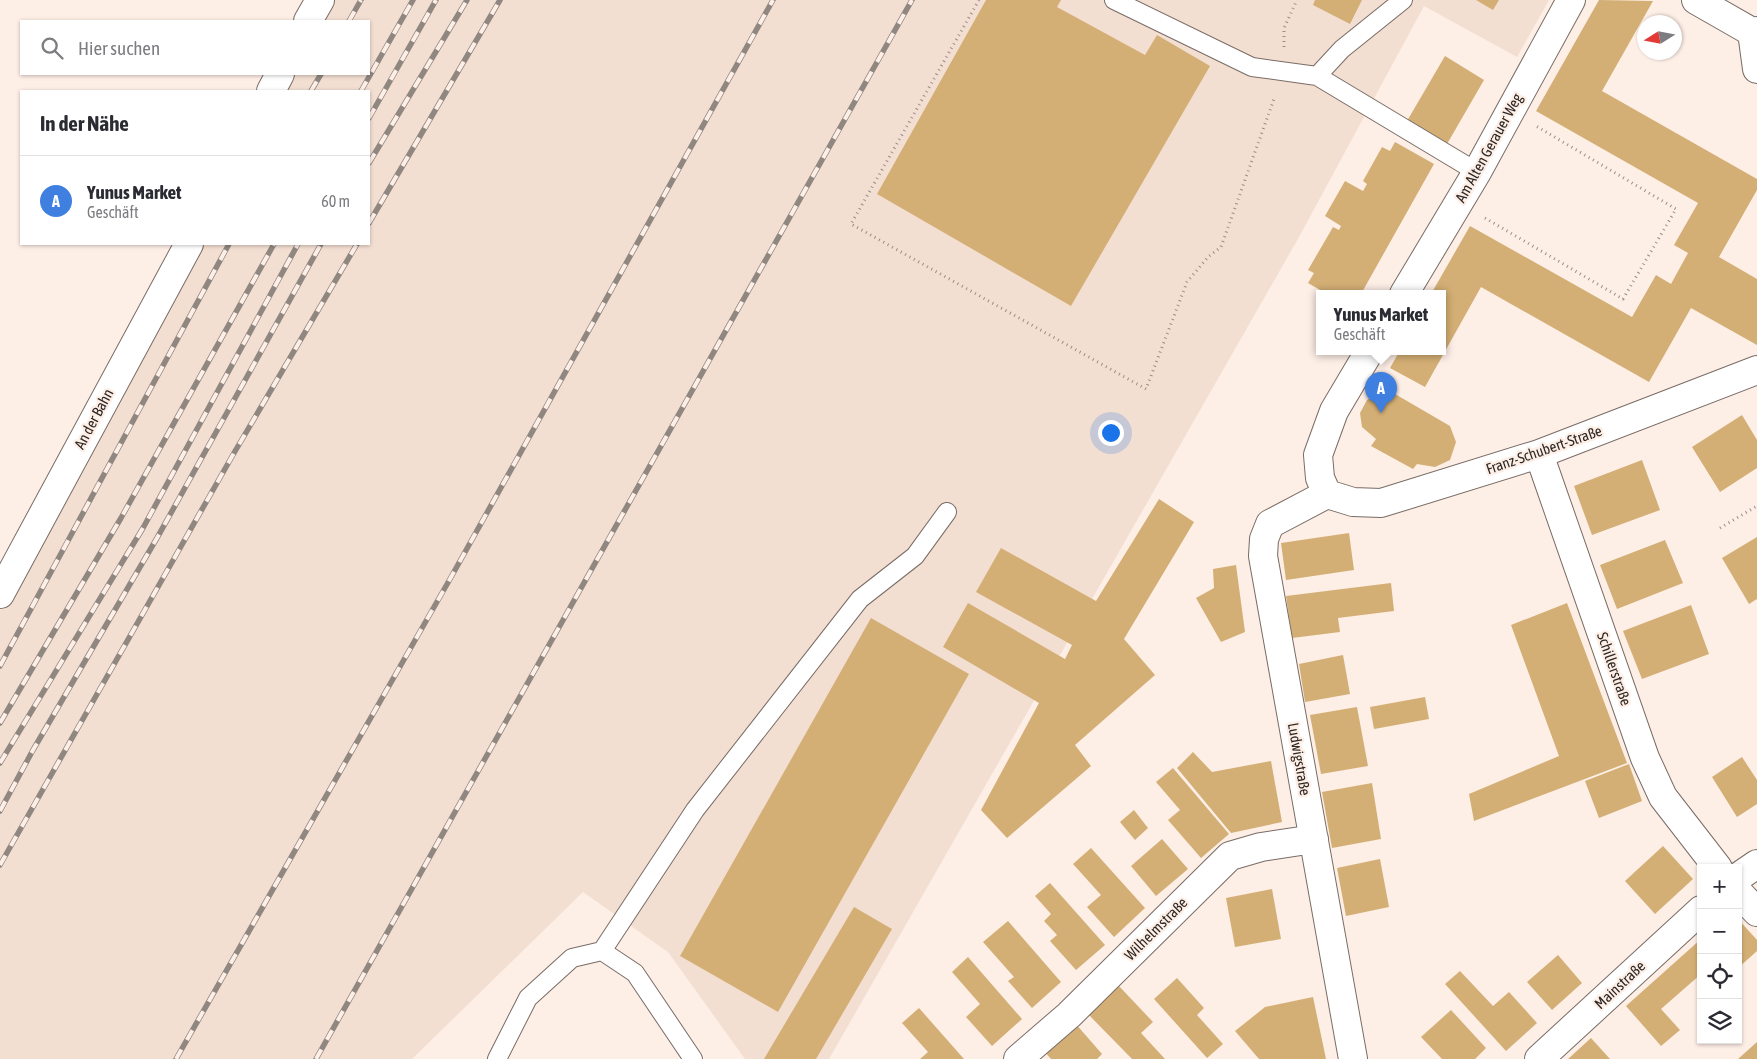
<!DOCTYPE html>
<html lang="de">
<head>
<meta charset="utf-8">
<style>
	:root { --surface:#fff; --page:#f7f7f7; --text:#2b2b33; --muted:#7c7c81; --line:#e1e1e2; --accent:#367b70 }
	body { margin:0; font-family:"Asap Condensed",sans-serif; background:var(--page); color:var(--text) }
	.controls { position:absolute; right:15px; bottom:15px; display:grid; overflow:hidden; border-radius:0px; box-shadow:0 1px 4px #0004 }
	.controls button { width:45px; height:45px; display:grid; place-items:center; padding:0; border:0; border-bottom:1px solid var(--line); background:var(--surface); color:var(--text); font:25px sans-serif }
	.compass { position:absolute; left:1637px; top:15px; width:45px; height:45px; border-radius:50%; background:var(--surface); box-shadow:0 1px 4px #0004; rotate:259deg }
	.you { position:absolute; left:1110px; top:432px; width:18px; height:18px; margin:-12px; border:4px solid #fff; border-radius:50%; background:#1a73e8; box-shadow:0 0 0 8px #1a73e833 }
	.badge { display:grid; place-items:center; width:32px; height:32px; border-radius:50%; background:var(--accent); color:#fff; font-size:16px; font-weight:700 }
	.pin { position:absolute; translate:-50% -41px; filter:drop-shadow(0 1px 2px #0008) }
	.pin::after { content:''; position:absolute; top:26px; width:18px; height:15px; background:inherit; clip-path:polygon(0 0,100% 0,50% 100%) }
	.popup { position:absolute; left:1316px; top:290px; width:130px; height:65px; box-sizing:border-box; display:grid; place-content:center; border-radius:0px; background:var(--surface); filter:drop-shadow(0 1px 4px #0005); font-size:16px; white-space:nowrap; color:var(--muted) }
	.popup b { font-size:19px; color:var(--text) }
	.popup::after { content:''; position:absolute; left:50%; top:100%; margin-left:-10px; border:10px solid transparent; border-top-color:var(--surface) }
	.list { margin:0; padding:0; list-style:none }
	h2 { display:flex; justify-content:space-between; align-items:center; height:65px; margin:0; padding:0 20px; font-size:21px }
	h2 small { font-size:16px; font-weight:400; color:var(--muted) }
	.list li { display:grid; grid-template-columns:32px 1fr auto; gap:15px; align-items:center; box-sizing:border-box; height:90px; padding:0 20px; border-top:1px solid var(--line) }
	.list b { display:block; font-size:19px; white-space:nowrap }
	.list p { margin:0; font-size:16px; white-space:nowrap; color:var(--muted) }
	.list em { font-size:16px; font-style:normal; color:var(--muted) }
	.icon { flex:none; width:28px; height:28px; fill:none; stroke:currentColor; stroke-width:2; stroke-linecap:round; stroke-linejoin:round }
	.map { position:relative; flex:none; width:1757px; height:1059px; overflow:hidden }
	.search { position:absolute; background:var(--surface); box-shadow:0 1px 4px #0004; left:20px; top:20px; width:350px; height:55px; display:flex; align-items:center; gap:12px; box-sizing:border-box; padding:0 18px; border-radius:0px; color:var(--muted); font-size:19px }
	.panel { position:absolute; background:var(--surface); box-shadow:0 1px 4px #0004; left:20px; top:90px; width:350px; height:155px; border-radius:0px }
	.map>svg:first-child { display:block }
	.built { fill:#f3ded2 }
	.building { fill:#d4af75 }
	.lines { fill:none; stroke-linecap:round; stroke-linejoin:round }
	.lane-casing { stroke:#796c65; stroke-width:20 }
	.street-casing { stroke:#796c65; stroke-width:30 }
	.path { stroke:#998f89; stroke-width:3; stroke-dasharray:1 4; stroke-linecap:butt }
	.lane { stroke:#fff; stroke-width:18 }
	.street { stroke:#fff; stroke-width:28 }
	.rail-casing { stroke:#908781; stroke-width:5.5 }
	.rail { stroke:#fdeee6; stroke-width:4; stroke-dasharray:11; stroke-linecap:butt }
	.labels { text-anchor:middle; stroke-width:4.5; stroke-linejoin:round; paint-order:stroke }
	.street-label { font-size:15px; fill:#2c2724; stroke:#fdeee6 }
</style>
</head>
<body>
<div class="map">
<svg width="1757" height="1059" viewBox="0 0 1757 1059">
	<rect width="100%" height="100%" fill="#fdeee6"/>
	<path class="built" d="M327,0H1549L1517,57L1424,6L1299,237L829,1059H745L668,952L583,892L412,1059H0V611L197,244H369V91H278L288,74H369V21H316Z"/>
	<path class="building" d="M986,0H1061L1057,7L1145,55L1157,35L1210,66L1071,306L877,194Z
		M1315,0H1362L1350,24L1313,5Z
		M1476,0H1499L1493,10Z
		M1599,0L1653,1L1602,91L1757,179V190L1719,257L1757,279V345L1691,308L1649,382L1481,287L1425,387L1390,368L1399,352H1442V294H1431L1470,226L1632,317L1656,275L1671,284L1688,253L1674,245L1698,203L1536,111Z
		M1445,56L1484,80L1447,144L1407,121Z
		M1395,142L1434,164L1361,294H1327L1308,283L1314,273L1308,270L1333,227L1339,230L1341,226L1325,216L1345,181L1363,191L1367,184L1363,181L1382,147L1390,151Z
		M1380,392L1395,394L1450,426L1456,442L1450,460L1435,467L1417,464L1413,469L1371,446L1376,439L1362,427L1360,413L1367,400Z
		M1742,415L1757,440V468L1720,492L1692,447Z
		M1642,460L1660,510L1592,535L1574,486Z
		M1159,499L1194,522L1124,639L1155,675L1075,745L1091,766L1007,838L981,810L1039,703L943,647L968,603L1065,659L1072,645L976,592L1001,548L1096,601Z
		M1349,533L1354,570L1286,580L1281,543Z
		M1757,537V599L1749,604L1722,558Z
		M1665,540L1683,583L1617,609L1600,565Z
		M1236,565L1245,632L1221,642L1196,598L1214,588L1213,569Z
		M1391,583L1394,611L1338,618L1340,632L1292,638L1286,596Z
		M1567,603L1627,763L1474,821L1469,794L1559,756L1511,625Z
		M1691,605L1709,654L1642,679L1623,631Z
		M871,618L969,674L778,1012L680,956Z
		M1343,655L1350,694L1305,702L1299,664Z
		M1425,697L1429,719L1374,729L1370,707Z
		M1357,707L1368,766L1321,774L1310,715Z
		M1193,752L1212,772L1271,761L1282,822L1231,833L1177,768Z
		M1742,757L1757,780V804L1737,817L1712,777Z
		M1629,764L1642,801L1599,818L1585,781Z
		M1173,768L1229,834L1201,858L1168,820L1180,810L1156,782Z
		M1372,783L1381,839L1332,848L1322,792Z
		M1134,810L1148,828L1135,840L1120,822Z
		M1162,839L1188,869L1156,896L1131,866Z
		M1663,846L1693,879L1655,914L1625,881Z
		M1091,848L1145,908L1114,937L1087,907L1101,895L1073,864Z
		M1380,859L1389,907L1346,916L1337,868Z
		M1050,883L1105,945L1076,970L1050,941L1057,935L1044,921L1051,914L1035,896Z
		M1272,889L1281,939L1235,947L1226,898Z
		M854,907L892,929L816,1059H764Z
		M1738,919L1757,940V951L1738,968Z
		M1008,921L1061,982L1032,1008L1008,981L1014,977L983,942Z
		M1701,939V974L1661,1009L1680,1030L1661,1046L1626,1006Z
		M1558,955L1582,983L1552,1010L1527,982Z
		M968,957L1022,1019L992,1046L966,1017L980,1004L952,972Z
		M1460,971L1493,1006L1509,992L1537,1023L1506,1051L1445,984Z
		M1177,978L1204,1008L1197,1015L1223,1044L1207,1058L1154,999Z
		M1118,985L1153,1022L1141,1033L1165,1059H1132L1088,1014Z
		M1313,997L1326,1059H1259L1235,1031L1265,1007Z
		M919,1008L964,1059H920L928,1052L902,1023Z
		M1451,1010L1486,1048L1475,1059H1442L1421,1037Z
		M1075,1023L1102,1054L1097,1059H1051L1044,1051Z
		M1591,1038L1610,1059H1568Z
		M1757,1042V1059H1738Z"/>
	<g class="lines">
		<defs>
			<path id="lane" d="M1114,0L1252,67L1317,76L1342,49L1403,0
				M1317,76L1477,172
				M602,951L695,810L860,599L915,556L947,512
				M497,1059L528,998L572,958L602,951L635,973L693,1059"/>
			<path id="street" d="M1696,0L1752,32L1757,31
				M308,21L320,0
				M1752,32L1757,69
				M271,91L280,74
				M1404,294L1477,172L1571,0
				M1539,454L1645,758L1663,797L1718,868
				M1327,494L1270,524L1264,539L1263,556L1353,1059
				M1327,494L1353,502L1381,503L1539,454L1757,370
				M1327,494L1320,478L1318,455L1334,411L1369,352
				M0,594L189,244
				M1738,877L1757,864
				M1738,892L1757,912
				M1018,1059L1069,1015L1230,856L1261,847L1314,839
				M1539,1059L1701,910"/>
		</defs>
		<use href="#lane" class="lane-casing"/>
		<use href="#street" class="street-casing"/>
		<path class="path" d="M979,0L851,224L1146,389L1187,282L1208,257L1221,247L1275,96
			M1284,47V28L1297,0
			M1485,218L1623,299L1676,209L1536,126
			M1720,528L1757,506"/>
		<use href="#lane" class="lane"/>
		<use href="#street" class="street"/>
		<defs>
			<path id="rail" d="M349,21L361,0
				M311,91L321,74
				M361,91L413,0
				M369,118L436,0
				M369,163L467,0
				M369,223L500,0
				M0,666L229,244
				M0,723L121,518L274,244
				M0,763L143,528L298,244
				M0,811L33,750L157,538L321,244
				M0,865L234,453L357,244
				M176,1059L450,579L773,0
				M316,1059L912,0"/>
		</defs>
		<use href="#rail" class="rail-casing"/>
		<use href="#rail" class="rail"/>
	</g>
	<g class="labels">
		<g class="street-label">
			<text transform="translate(1489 148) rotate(-61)" y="5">Am Alten Gerauer Weg</text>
			<text transform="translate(94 419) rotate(-62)" y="5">An der Bahn</text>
			<text transform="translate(1544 450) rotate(-19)" y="5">Franz-Schubert-Straße</text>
			<text transform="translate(1614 669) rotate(71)" y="5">Schillerstraße</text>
			<text transform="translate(1299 759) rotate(80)" y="5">Ludwigstraße</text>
			<text transform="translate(1156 929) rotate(-45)" y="5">Wilhelmstraße</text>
			<text transform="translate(1620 985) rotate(-43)" y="5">Mainstraße</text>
		</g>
	</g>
</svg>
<div class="controls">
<button>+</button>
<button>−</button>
<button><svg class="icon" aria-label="locate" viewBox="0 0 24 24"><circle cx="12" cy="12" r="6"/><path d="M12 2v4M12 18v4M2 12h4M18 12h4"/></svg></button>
<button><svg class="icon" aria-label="layers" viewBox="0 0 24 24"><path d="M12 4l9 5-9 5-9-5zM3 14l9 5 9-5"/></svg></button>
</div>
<svg class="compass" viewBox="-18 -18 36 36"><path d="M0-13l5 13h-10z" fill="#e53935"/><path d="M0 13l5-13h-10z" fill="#7c7c81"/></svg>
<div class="you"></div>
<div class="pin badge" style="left:1381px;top:413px;background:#3f7fe0">A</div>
<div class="popup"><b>Yunus Market</b>Geschäft</div>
<div class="search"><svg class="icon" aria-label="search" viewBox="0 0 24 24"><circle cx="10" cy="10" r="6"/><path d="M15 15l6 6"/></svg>Hier suchen</div>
<section class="panel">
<h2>In der Nähe<small></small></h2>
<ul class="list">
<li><span class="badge" style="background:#3f7fe0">A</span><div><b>Yunus Market</b><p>Geschäft</p></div><em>60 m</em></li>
</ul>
</section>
</div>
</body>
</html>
